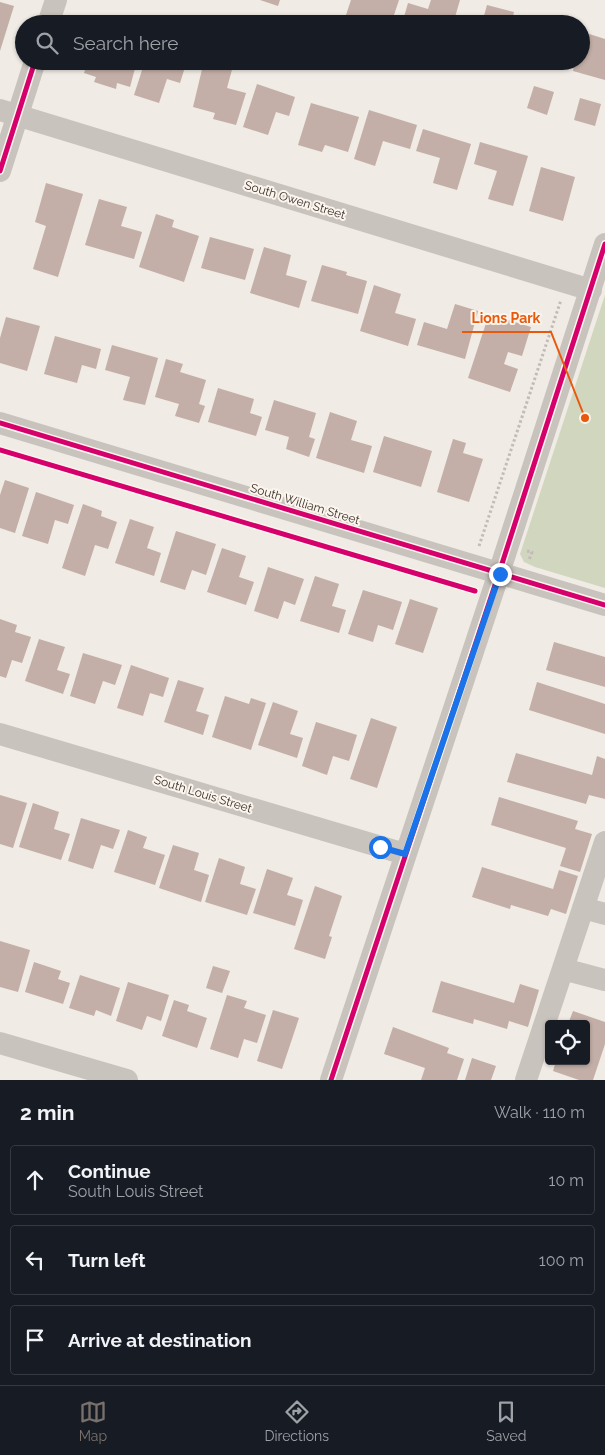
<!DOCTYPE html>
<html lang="en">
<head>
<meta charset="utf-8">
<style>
	:root { --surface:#171b24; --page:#242831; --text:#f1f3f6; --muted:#9ea1a6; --line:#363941; --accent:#7a716c }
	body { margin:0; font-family:Raleway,sans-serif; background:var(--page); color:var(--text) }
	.controls { position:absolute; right:15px; bottom:15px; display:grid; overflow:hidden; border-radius:5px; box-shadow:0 1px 4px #0004 }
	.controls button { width:45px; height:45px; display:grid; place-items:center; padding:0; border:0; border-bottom:1px solid var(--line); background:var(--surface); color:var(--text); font:25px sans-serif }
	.stop { position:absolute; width:15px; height:15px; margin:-11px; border:4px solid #1a73e8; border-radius:50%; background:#fff }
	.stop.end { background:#1a73e8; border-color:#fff; box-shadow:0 1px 5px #0008 }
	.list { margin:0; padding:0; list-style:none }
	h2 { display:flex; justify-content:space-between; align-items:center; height:65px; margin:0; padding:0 20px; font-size:21px }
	h2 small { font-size:16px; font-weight:400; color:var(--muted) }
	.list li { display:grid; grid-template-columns:32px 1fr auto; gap:15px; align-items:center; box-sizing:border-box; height:70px; margin:0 10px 10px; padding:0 10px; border:1px solid var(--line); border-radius:5px }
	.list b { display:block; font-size:19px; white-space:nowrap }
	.list p { margin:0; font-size:16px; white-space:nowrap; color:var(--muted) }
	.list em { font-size:16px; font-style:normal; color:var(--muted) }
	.icon { flex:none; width:28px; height:28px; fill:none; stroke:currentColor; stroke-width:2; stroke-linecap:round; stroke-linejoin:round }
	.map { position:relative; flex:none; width:605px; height:1080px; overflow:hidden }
	.search { position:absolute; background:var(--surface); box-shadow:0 1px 4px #0004; left:15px; right:15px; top:15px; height:55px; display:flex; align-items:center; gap:12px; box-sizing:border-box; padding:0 18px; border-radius:28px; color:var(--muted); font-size:19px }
	.sheet { height:305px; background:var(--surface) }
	nav { display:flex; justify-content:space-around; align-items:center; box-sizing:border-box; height:70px; border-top:1px solid var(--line); background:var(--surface); font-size:14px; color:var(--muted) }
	nav a { display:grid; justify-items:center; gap:2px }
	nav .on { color:var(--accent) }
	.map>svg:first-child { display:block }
	.green { fill:#d1d6bf }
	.building { fill:#c3afa7 }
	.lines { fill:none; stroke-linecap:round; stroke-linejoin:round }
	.path { stroke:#c2bbb6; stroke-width:3; stroke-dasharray:2.5 2.5; stroke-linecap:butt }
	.minor { stroke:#c9c3be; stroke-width:22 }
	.cycleway-casing { stroke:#fbf5ee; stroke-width:8 }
	.cycleway { stroke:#d6006c; stroke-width:5 }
	.route { stroke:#1a73e8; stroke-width:6 }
	.labels { text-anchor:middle; stroke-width:4; stroke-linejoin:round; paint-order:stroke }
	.street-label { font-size:12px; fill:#3b302b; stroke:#fbf5ee }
	.leader { fill:none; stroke:#e8590c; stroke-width:2 }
	.callout-dot { fill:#e8590c; stroke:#fbf5ee; stroke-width:2 }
	.callout-label { font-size:14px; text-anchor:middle; font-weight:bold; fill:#e8590c; stroke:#fbf5ee; stroke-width:4; stroke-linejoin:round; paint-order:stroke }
</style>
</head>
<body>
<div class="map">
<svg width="605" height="1080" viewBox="0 0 605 1080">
	<rect width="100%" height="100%" fill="#f0ebe5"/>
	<path class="green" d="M605,295V588L535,567L524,562L520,554Z"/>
	<path class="building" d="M260,0H280L278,6Z
		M351,0H399L391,24H343Z
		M431,0H460L453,24H402L408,3L428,9Z
		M0,2L14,6L0,51Z
		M487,5L514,12L511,24H460L462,17L482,23Z
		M527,17L547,23V24H525Z
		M583,32L605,39V80L573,71L575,61H581V40Z
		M88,61H137L130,87L117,83L116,89L94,82L96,77L84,73Z
		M145,61H177L186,64L180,83L167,79L159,103L134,95Z
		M204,61H218L233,66L227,88L246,93L236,125L213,119L215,113L193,107Z
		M257,84L295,97L289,116L276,112L268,135L243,127Z
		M534,86L554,92L547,115L527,108Z
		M580,98L601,104L595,126L574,120Z
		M311,103L359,117L348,152L325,145L322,152L298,145Z
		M369,110L417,125L410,149L383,141L375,166L354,159Z
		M423,129L471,144L457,190L433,183L440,158L416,151Z
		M480,142L528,156L513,206L488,199L497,171L474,164Z
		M541,167L575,177L563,221L529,211Z
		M46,183L83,194L58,277L33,269L46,226L35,222Z
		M99,199L127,207L121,226L142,232L134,259L85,245Z
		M156,214L174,220L172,227L199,236L184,282L139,267Z
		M210,237L254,249L245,280L201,268Z
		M264,247L291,255L286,275L307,281L299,308L250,293Z
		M322,265L347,272L346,275L367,281L358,314L311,301Z
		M374,285L401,294L395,313L416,319L408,346L360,331Z
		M455,304L478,311L465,359L417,345L424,322L447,329Z
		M489,314L531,327L522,356L508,352L504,364L518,369L510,392L468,378Z
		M6,317L40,326L27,371L0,363V338Z
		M55,336L101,349L96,369L82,365L77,383L44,374Z
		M112,345L158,358L145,405L123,400L130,377L105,370Z
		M166,359L183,364L180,372L206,380L199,404L205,406L199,423L175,416L179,404L155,397Z
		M218,388L254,399L250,413L262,417L256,436L208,422Z
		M274,400L316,413L309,437L315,439L309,457L286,449L289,437L265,430Z
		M330,412L357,421L351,440L372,446L364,473L316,458Z
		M384,436L432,451L421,487L373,472Z
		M453,439L466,443L463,453L483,459L469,502L437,492Z
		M5,480L29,488L15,533L0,528V495Z
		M36,492L74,505L68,524L55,520L48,544L22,536Z
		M83,504L102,511L101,516L117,522L108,549L95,545L85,576L62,568Z
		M130,519L154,527L147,548L161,553L154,576L115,563Z
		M176,531L216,544L206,575L192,570L185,590L160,582Z
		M222,548L246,556L239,577L254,582L246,605L207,592Z
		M268,567L304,579L295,605L284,601L278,619L254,611Z
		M315,576L339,584L332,606L346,610L339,633L300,621Z
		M363,590L402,602L393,630L378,625L373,642L348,634Z
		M410,599L438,608L423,653L395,644Z
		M0,619L17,625L15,632L31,637L22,663L12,660L6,678L0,676Z
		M39,639L65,647L57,670L70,674L63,694L25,681Z
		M554,642L605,657V687L546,670Z
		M83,653L122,665L115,685L103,681L95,704L70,696Z
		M131,665L169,678L163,697L150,693L143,716L117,708Z
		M178,680L204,688L196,711L209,715L203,735L164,722Z
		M537,682L605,704V734L529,710Z
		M225,696L249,704L251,698L266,703L251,750L212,737Z
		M273,702L298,711L290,734L303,738L297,758L258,745Z
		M371,718L397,727L377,788L350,779Z
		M316,722L357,735L349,761L333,756L327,775L302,766Z
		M516,753L592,775L597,756L605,759V799L589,795L586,804L507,782Z
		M0,795L27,803L13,848L0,844Z
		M499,797L578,821L575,829L592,834L580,872L560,866L566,848L491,825Z
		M33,803L59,812L54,829L70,834L61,860L19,847Z
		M81,818L120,830L113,849L101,845L93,869L68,861Z
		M128,830L147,837L143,848L165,855L155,885L114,872Z
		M173,845L199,853L194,870L209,875L201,902L159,888Z
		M219,858L245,867L240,884L256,889L247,915L205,902Z
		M482,867L553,889L559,870L578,876L566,914L551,909L548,916L511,905L510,909L472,897Z
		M267,869L293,878L287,895L303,900L295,926L253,913Z
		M315,886L342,896L329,936L332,937L325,959L294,949Z
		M0,941L30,950L18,992L0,987Z
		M34,962L61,971L58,979L70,983L63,1004L25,992Z
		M213,966L230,971L222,993L206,988Z
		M80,975L120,988L111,1016L96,1010L94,1016L69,1008Z
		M441,981L514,1003L520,984L539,990L528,1027L509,1021L507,1029L474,1019L473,1024L432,1012Z
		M128,982L169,995L161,1021L147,1016L142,1030L116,1021Z
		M227,995L247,1001L244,1008L266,1015L257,1043L244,1039L238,1058L210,1049Z
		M174,1000L189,1005L187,1011L207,1018L197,1048L162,1036Z
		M273,1010L299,1018L282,1069L257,1061Z
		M573,1011L605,1022V1044L593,1080H579L553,1071L556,1061H586V1024H568Z
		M393,1027L449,1048L447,1053L464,1059L457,1080H421L425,1068L384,1054Z
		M472,1058L496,1066L491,1080H465Z"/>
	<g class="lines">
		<path class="path" d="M479,546L561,300
			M527,551L532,552L529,560"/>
		<path class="minor" d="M48,24L56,0
			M0,110L591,290
			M0,171L35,61
			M0,423L605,605
			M0,734L405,854
			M583,908L605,914
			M563,969L605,980
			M0,1043L127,1080
			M331,1080L499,573L605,244
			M526,1080L605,842"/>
		<defs>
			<path id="cycleway" d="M0,171L35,61
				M0,423L605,605
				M0,450L475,591
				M331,1080L499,573L605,244"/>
		</defs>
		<use href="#cycleway" class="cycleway-casing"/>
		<use href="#cycleway" class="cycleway"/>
	</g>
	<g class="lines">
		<path class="route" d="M380,847L405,854L500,574"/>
	</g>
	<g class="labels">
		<g class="street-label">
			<text transform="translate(295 200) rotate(17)" y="4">South Owen Street</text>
			<text transform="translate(305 504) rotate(17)" y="4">South William Street</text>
			<text transform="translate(203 794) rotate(17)" y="4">South Louis Street</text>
		</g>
	</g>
	<path class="leader" d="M585 418L551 332H462"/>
	<circle class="callout-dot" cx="585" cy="418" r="5"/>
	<g class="callout-label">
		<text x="506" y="323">Lions Park</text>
	</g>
</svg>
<div class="controls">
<button><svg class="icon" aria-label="locate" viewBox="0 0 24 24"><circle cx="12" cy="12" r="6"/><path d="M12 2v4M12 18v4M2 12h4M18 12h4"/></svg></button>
</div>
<div class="stop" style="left:380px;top:847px"></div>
<div class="stop end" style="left:500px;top:574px"></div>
<div class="search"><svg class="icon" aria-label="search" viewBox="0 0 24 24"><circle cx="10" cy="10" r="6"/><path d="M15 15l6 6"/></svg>Search here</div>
</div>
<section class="sheet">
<h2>2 min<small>Walk · 110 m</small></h2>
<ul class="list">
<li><svg class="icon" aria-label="ahead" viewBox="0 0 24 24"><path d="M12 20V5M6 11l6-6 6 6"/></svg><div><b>Continue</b><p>South Louis Street</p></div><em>10 m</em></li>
<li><svg class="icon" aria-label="left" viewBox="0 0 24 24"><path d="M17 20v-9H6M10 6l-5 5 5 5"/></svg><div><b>Turn left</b></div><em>100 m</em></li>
<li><svg class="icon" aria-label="arrive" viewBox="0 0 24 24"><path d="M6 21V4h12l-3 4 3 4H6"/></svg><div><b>Arrive at destination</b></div></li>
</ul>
</section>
<nav>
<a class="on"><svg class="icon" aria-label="map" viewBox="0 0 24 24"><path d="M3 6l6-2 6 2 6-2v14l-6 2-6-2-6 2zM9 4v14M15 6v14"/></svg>Map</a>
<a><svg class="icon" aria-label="directions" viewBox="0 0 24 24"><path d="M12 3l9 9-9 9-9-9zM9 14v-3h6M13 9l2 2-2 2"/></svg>Directions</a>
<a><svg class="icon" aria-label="saved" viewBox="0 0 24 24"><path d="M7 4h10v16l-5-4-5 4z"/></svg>Saved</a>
</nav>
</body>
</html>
